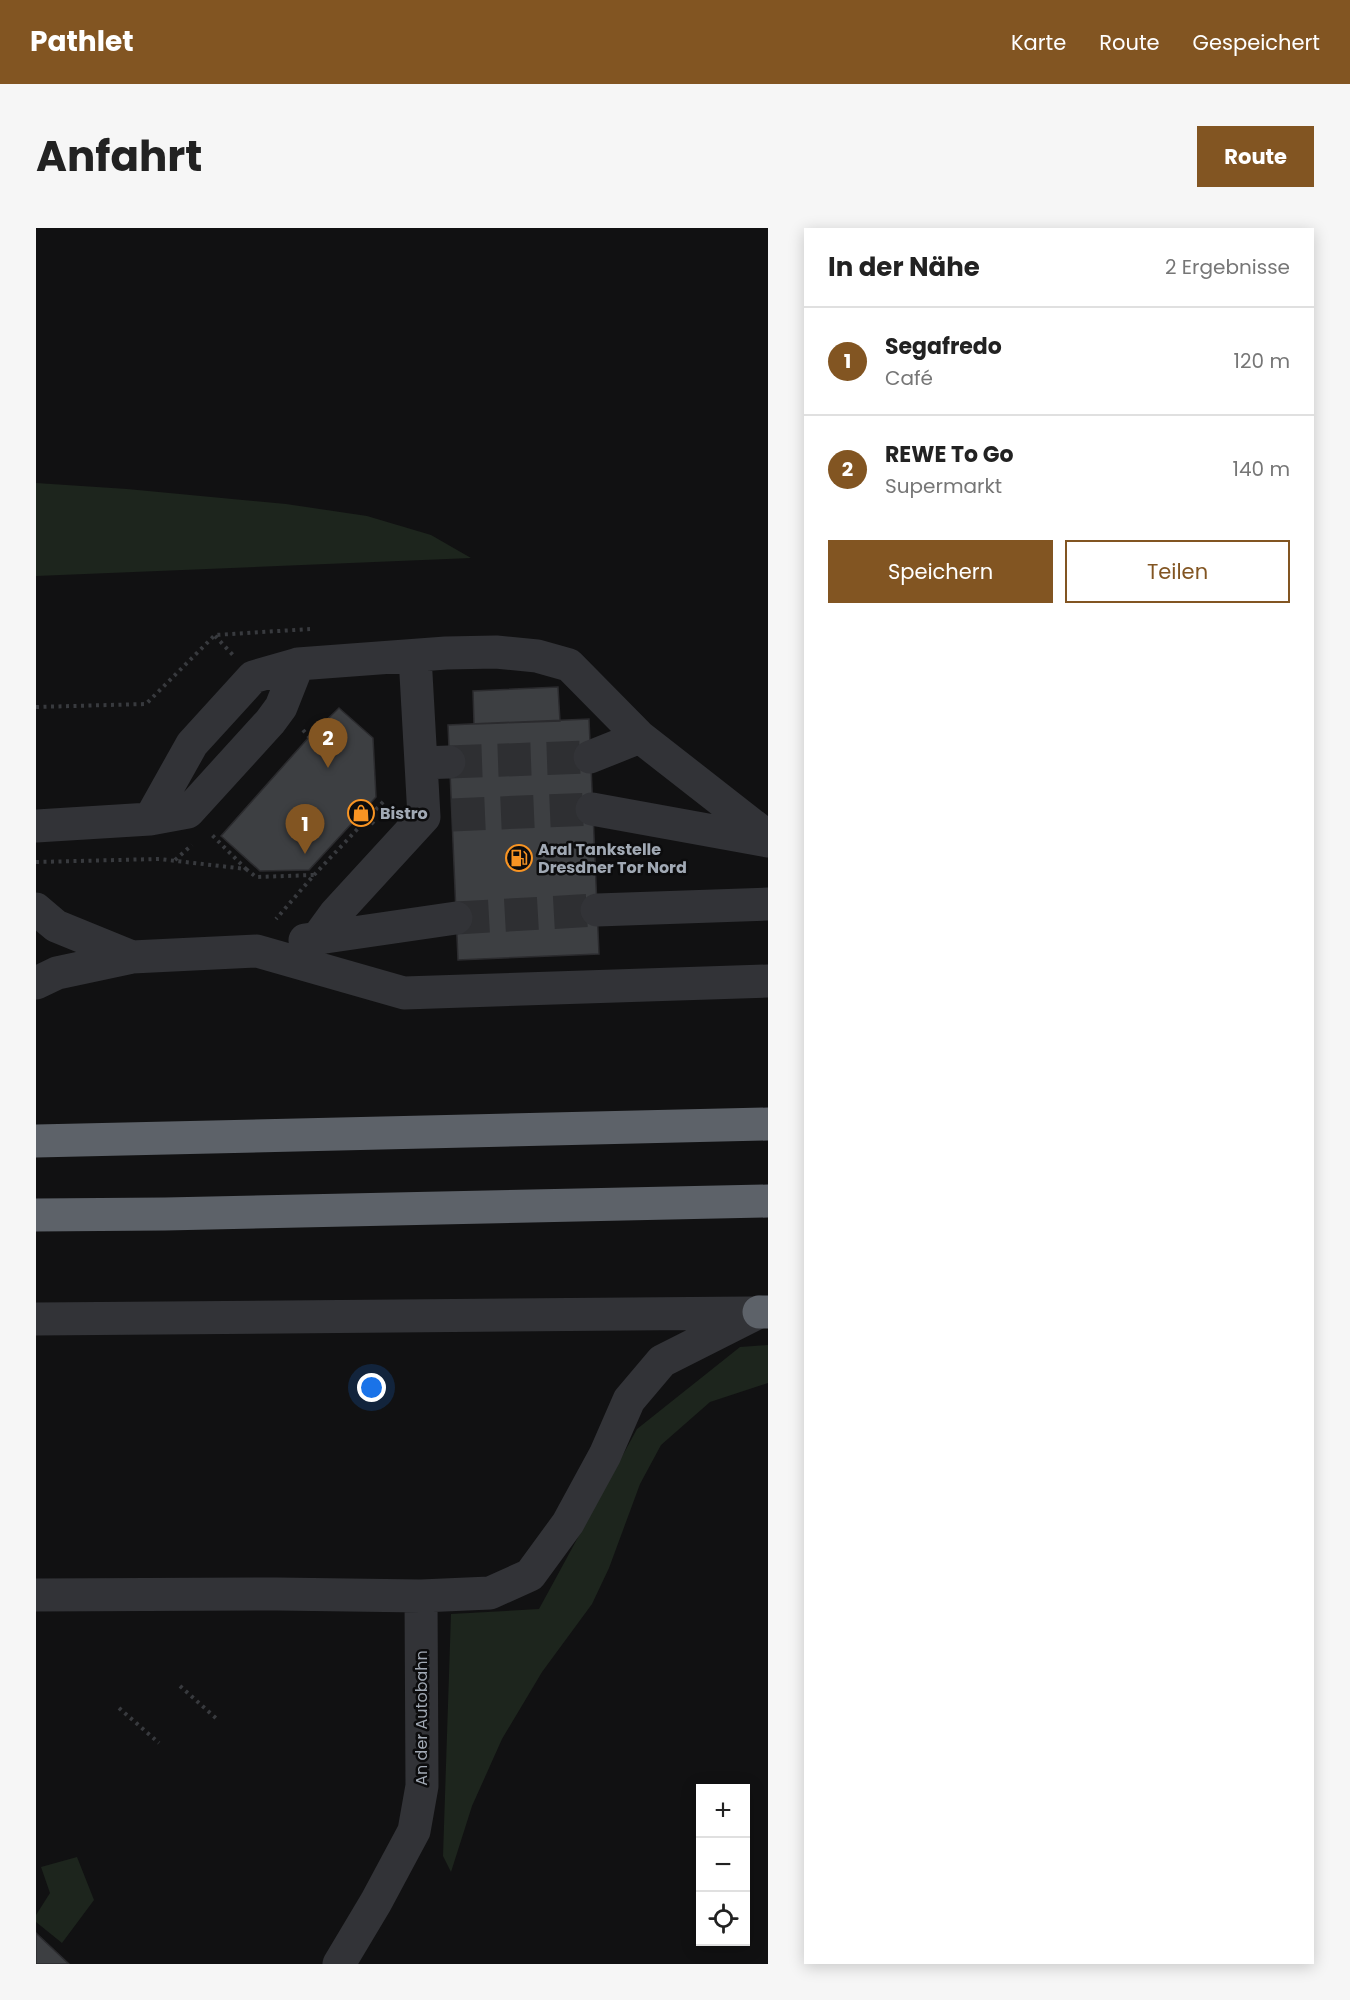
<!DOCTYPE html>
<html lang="de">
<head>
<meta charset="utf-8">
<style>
	:root { --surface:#fff; --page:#f6f6f6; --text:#222; --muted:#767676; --line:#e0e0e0; --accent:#825522 }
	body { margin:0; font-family:Poppins,sans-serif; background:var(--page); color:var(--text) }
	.controls { position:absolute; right:18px; bottom:18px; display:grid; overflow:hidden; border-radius:0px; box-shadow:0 3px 15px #0003 }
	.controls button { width:54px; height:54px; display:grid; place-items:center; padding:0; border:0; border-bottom:2px solid var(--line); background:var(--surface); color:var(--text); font:30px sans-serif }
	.you { position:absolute; left:336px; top:1160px; width:21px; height:21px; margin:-15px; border:4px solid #fff; border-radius:50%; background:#1a73e8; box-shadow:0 0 0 9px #1a73e833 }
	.badge { display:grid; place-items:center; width:39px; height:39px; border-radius:50%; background:var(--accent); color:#fff; font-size:20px; font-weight:700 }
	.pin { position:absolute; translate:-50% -50px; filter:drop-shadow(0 2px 3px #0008) }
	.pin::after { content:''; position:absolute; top:32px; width:21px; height:18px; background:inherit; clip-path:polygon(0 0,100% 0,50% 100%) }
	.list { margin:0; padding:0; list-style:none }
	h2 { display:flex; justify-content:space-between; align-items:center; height:78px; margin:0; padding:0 24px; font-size:26px }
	h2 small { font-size:20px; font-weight:400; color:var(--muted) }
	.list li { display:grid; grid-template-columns:39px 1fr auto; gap:18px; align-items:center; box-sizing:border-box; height:108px; padding:0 24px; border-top:2px solid var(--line) }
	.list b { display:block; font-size:22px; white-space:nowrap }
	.list p { margin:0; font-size:20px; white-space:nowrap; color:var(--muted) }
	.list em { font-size:20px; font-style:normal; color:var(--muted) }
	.actions { display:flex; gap:12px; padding:18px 24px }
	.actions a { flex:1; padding:14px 0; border:2px solid var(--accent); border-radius:0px; text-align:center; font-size:21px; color:var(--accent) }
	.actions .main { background:var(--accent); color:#fff }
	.icon { flex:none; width:33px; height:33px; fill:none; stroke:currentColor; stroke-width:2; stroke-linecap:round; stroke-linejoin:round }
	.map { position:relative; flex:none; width:732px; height:1736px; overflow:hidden; border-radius:0px }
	header { display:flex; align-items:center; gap:36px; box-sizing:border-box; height:84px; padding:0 30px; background:var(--accent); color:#fff }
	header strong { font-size:28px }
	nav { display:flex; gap:33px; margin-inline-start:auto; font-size:21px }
	.intro { display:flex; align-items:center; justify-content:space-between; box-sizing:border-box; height:144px; padding:0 36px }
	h1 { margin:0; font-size:42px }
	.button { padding:15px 27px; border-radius:0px; background:var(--accent); color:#fff; font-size:21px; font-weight:700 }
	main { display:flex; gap:36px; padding:0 36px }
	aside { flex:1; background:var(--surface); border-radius:0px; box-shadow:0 3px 15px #0003 }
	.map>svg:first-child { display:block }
	.green { fill:#1d251d }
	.building { fill:#3d3f42; stroke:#2b2b2e; stroke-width:1.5 }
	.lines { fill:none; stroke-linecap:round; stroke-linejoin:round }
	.minor-tunnel { stroke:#2e2f32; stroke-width:33; stroke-dasharray:33 16; stroke-linecap:butt }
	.path { stroke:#383a3e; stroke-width:4; stroke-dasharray:3 4.5; stroke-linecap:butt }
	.minor { stroke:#323337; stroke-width:33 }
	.highway { stroke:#5d6269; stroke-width:33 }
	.labels { text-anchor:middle; stroke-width:5; stroke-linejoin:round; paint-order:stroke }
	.poi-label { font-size:16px; font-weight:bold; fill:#a1a9b4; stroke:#0c0c0d; text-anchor:start }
	.street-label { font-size:16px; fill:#a1a9b4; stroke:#0c0c0d }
</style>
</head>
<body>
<header>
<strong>Pathlet</strong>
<nav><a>Karte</a><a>Route</a><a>Gespeichert</a></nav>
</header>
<div class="intro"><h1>Anfahrt</h1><a class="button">Route</a></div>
<main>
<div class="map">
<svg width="732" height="1736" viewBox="0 0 732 1736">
	<rect width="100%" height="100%" fill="#111112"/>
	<path class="green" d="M0,255L91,261L250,276L331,288L395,307L435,330L0,348Z
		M732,1117V1155L674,1174L625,1217L604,1256L573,1340L556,1376L506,1444L466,1511L436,1578L415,1644L407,1628L415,1386L503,1381L601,1201L704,1119Z
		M41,1629L58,1672L26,1715L0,1694V1687L14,1665L5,1639Z"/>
	<path class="building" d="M522,459L524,493L438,496L437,463Z
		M303,480L337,510L340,569L273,642L224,643L185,608L273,509Z
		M553,491L563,726L422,732L412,497Z
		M0,1705L33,1736H0Z"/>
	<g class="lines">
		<path class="minor-tunnel" d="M413,534L554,529
			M416,587L556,581
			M420,690L561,682"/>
		<path class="path" d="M179,408L197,427
			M0,479L110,476L179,407L274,401
			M267,502L273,509
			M325,585L338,596
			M139,632L156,617
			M0,634L123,631L210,641L175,606
			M210,641L220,649L278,647L240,691
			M278,647L348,573V571
			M144,1458L182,1492
			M83,1480L123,1515"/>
		<path class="minor" d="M554,529L604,509
			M385,535L413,534
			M556,581L732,613
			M114,591L152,584L234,494L245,479L262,436
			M0,598L114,591L156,516L217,449L262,436L410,425L460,424L501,428L533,437L604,509L732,609
			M0,681L20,698L96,729
			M561,682L732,676
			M283,708L299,686L388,589L379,428
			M269,712L420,690
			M0,755L21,745L96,729L221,723L368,765L732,753
			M0,1091L715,1085
			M0,1367L241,1366L385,1368L454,1365L494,1347L532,1295L569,1227L593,1172L626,1133L723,1084
			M303,1736L340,1674L378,1603L386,1558L385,1368"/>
		<path class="highway" d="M0,913L732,896
			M0,987L129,986L732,973
			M723,1084H732"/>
	</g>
	<defs>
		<symbol id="shop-ring" viewBox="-11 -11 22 22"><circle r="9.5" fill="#0c0c0d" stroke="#f89423" stroke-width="1.5"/><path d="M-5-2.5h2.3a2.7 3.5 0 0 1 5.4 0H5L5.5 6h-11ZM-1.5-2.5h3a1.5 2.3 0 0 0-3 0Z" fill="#f89423"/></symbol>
		<symbol id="fuel-ring" viewBox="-11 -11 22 22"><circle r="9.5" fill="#0c0c0d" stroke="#f89423" stroke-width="1.5"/><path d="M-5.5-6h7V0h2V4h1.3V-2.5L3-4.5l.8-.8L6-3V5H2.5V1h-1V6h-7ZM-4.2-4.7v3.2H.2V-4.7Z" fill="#f89423"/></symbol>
	</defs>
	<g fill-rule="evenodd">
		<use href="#shop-ring" x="310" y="570" width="30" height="30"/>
		<use href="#fuel-ring" x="468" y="615" width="30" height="30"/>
	</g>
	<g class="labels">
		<g class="poi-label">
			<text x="344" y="591">Bistro</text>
			<text x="502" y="627">Aral Tankstelle<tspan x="502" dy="18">Dresdner Tor Nord</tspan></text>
		</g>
		<g class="street-label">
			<text transform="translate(385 1490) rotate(-90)" y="6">An der Autobahn</text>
		</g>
	</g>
</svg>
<div class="controls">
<button>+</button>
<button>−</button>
<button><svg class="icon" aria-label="locate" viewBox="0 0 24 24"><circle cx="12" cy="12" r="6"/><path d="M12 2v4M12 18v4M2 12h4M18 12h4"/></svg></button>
</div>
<div class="you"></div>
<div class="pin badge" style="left:269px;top:626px">1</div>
<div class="pin badge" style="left:292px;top:540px">2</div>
</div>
<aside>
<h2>In der Nähe<small>2 Ergebnisse</small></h2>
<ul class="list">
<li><span class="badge">1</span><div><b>Segafredo</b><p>Café</p></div><em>120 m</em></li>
<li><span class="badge">2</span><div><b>REWE To Go</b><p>Supermarkt</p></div><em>140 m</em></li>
</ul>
<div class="actions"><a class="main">Speichern</a><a>Teilen</a></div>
</aside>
</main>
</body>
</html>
